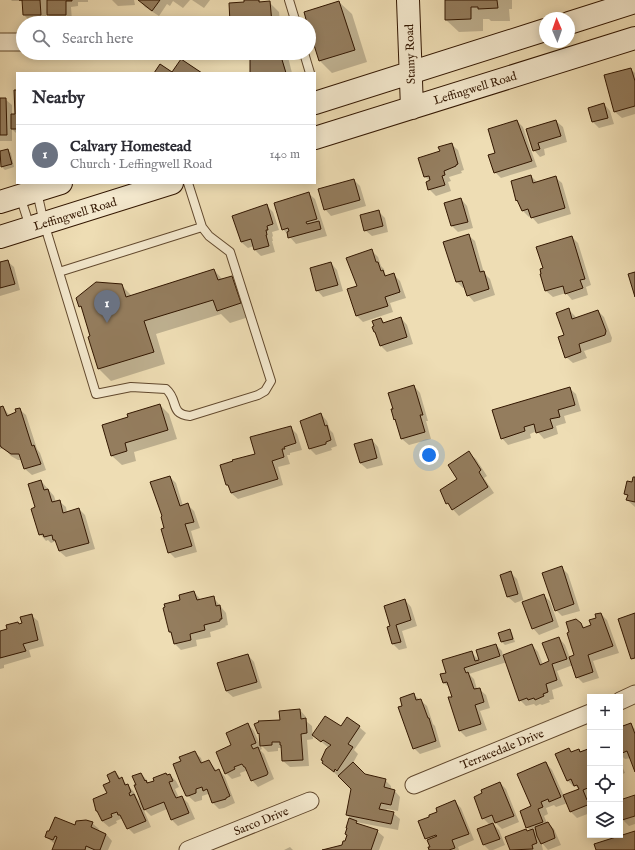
<!DOCTYPE html>
<html lang="en">
<head>
<meta charset="utf-8">
<style>
	:root { --surface:#fff; --page:#f2f2f3; --text:#2b2b33; --muted:#7c7c81; --line:#e1e1e2; --accent:#8f2418 }
	body { margin:0; font-family:"IM FELL English",serif; background:var(--page); color:var(--text) }
	.controls { position:absolute; right:12px; bottom:12px; display:grid; overflow:hidden; border-radius:0px; box-shadow:0 2px 10px #0003 }
	.controls button { width:36px; height:36px; display:grid; place-items:center; padding:0; border:0; border-bottom:1px solid var(--line); background:var(--surface); color:var(--text); font:20px sans-serif }
	.compass { position:absolute; left:539px; top:12px; width:36px; height:36px; border-radius:50%; background:var(--surface); box-shadow:0 2px 10px #0003; rotate:358deg }
	.you { position:absolute; left:429px; top:455px; width:14px; height:14px; margin:-10px; border:3px solid #fff; border-radius:50%; background:#1a73e8; box-shadow:0 0 0 6px #1a73e833 }
	.badge { display:grid; place-items:center; width:26px; height:26px; border-radius:50%; background:var(--accent); color:#fff; font-size:13px; font-weight:700 }
	.pin { position:absolute; translate:-50% -33px; filter:drop-shadow(0 1px 2px #0008) }
	.pin::after { content:''; position:absolute; top:21px; width:14px; height:12px; background:inherit; clip-path:polygon(0 0,100% 0,50% 100%) }
	.list { margin:0; padding:0; list-style:none }
	h2 { display:flex; justify-content:space-between; align-items:center; height:52px; margin:0; padding:0 16px; font-size:17px }
	h2 small { font-size:13px; font-weight:400; color:var(--muted) }
	.list li { display:grid; grid-template-columns:26px 1fr auto; gap:12px; align-items:center; box-sizing:border-box; height:60px; padding:0 16px; border-top:1px solid var(--line) }
	.list b { display:block; font-size:15px; white-space:nowrap }
	.list p { margin:0; font-size:13px; white-space:nowrap; color:var(--muted) }
	.list em { font-size:13px; font-style:normal; color:var(--muted) }
	.icon { flex:none; width:22px; height:22px; fill:none; stroke:currentColor; stroke-width:2; stroke-linecap:round; stroke-linejoin:round }
	.map { position:relative; flex:none; width:635px; height:850px; overflow:hidden }
	.search { position:absolute; background:var(--surface); box-shadow:0 2px 10px #0003; left:16px; top:16px; width:300px; height:44px; display:flex; align-items:center; gap:10px; box-sizing:border-box; padding:0 14px; border-radius:22px; color:var(--muted); font-size:15px }
	.panel { position:absolute; background:var(--surface); box-shadow:0 2px 10px #0003; left:16px; top:72px; width:300px; height:112px; border-radius:0px }
	.map>svg:first-child { display:block }
	.shadow { fill:#0003 }
	.building { fill:#947d5e; stroke:#321600 }
	.lines { fill:none; stroke-linecap:round; stroke-linejoin:round }
	.lane-casing { stroke:#61482d; stroke-width:10 }
	.street-casing { stroke:#61482d; stroke-width:19 }
	.secondary-casing { stroke:#321600; stroke-width:24 }
	.lane { stroke:#f4e9ce; stroke-width:8 }
	.street { stroke:#f4e9ce; stroke-width:17 }
	.secondary { stroke:#f4e9ce; stroke-width:22 }
	.labels { text-anchor:middle; stroke-width:3; stroke-linejoin:round; paint-order:stroke }
	.street-label { font-size:12px; fill:#321600; stroke:#f4e9ce }
</style>
</head>
<body>
<div class="map">
<svg width="635" height="850" viewBox="0 0 635 850">
	<rect width="100%" height="100%" fill="#eeddb4"/>
	<filter id="stains"><feTurbulence type="fractalNoise" baseFrequency=".005" numOctaves="4"/><feColorMatrix values="0 0 0 0 .2 0 0 0 0 .09 0 0 0 0 .02 0 0 0 .5 -.17"/></filter>
	<radialGradient id="worn" r=".72"><stop offset=".6" stop-color="#630" stop-opacity="0"/><stop offset="1" stop-color="#630" stop-opacity=".3"/></radialGradient>
	<path class="shadow" d="M11,0H88V2H78V6L71,7L72,21H55L46,13L47,21H30L24,15L23,2L21,1H12Z
		M112,0H134L135,5L118,6Z
		M139,0H190L183,8L173,1L170,6L167,4L159,16L145,7Z
		M192,0H210L204,8Z
		M259,0L261,2H269L279,12L280,23H231L245,3Z
		M446,0H512V9H509L510,21H491L489,19H483V31L459,32L446,20Z
		M339,2L352,14L367,62L332,73L320,61L308,23Z
		M240,53H287L292,73H251V57H246Z
		M630,69L635,73V114L622,118L615,112L605,76Z
		M17,91V134L12,129V141H0V99H5L12,105V115H16Z
		M604,104L610,111L614,124L599,128L593,122L590,108Z
		M517,121L523,127L537,167L501,178L495,172L496,153Z
		M556,121L563,127L567,142L544,149L545,155L540,157L534,150L528,130Z
		M451,144L458,150L464,170L461,171L462,173L449,177L451,181L448,182L451,191L436,196L429,189L430,181L425,177L441,152Z
		M8,150L11,153L14,167L5,170L2,167L0,152Z
		M531,176L537,182L555,177L562,183L571,214L538,224L531,216L529,217L523,211L520,204L517,200Z
		M354,180L360,186L366,206L331,216L325,209Z
		M308,193L315,199L327,236L296,244L283,229Z
		M461,199L467,206L473,228L458,232L452,226L446,203Z
		M267,206L273,212L279,230L272,232L273,236L272,237L273,241H272L275,252L261,256L255,250L254,246L248,248L241,242L233,216Z
		M378,211L385,218L388,232L372,236L365,230Z
		M468,235L475,241L484,273L490,279L495,295L474,302L468,295L465,288H463L457,282L444,242Z
		M572,237L578,243L591,285L586,287L588,295L572,300L566,293L553,297L546,291L541,275Z
		M371,250L378,257L381,266L384,269L385,274L388,276L393,274L400,281L406,298L390,303L393,312L363,322L357,316L348,290L358,287Z
		M7,261L14,267L20,290L0,296V263Z
		M331,263L337,270L343,291L323,297L317,290Z
		M214,270L223,280L232,277L244,290L252,316L230,323L221,314L156,334L165,364L111,381L99,369L91,336L83,310L80,306L121,285L132,296Z
		M568,309L575,316L576,319L598,311L604,317L612,338L611,342L584,351L587,358L573,363L566,357L565,336Z
		M401,318L407,325L413,344L387,352L381,346V319L385,323Z
		M414,386L420,393L428,421H426L431,439L409,445L402,439L392,410Z
		M569,388L576,394L581,411L564,416L566,423L556,426L558,434L544,439L537,431L530,434L531,438L508,445L502,438Z
		M160,405L169,414L177,439L134,452L136,461L122,465L112,456L129,418Z
		M3,407L10,416L18,413L19,409L26,415L37,449L40,453L46,470L32,475L25,469L22,460H18L11,456L4,448L0,449V408Z
		M321,414L327,421L330,430L333,433L337,446L331,448L332,450L316,455L310,449Z
		M290,427L297,434L302,450L290,453V455H287L290,464L278,467L283,485L238,499L231,493L230,487L227,485L257,455Z
		M372,440L378,447L383,465L367,469L360,463Z
		M469,453L476,459L487,476L484,478L494,493L459,516L447,503Z
		M170,477L176,483L183,506L188,505L194,511L200,528L191,531L197,552L175,558L169,552L165,528Z
		M635,478V507L627,500L628,496L625,493Z
		M41,481L54,496L56,502L59,501L66,507L67,513L79,509L85,515L95,549L66,557L59,551L56,541L51,543L48,540L46,541L40,534L36,508Z
		M561,567L568,574L580,611L562,616L556,610Z
		M511,573L517,579L524,602L543,595L550,601L559,627L539,635L533,628L523,600L515,603L508,597Z
		M194,592L201,600L213,597L226,613L228,625L225,626L226,627L210,632L211,637L196,640L197,646L181,650L174,643L172,634L170,632L182,600Z
		M405,600L411,607L417,626L402,631L407,648L399,650L393,644L388,627H391Z
		M601,614L607,620L619,653L593,661L599,678L583,683L577,677L573,665L557,671L563,686L552,690L554,699L549,700L550,702L542,705L540,704L536,706L534,704L526,706L520,700L507,662L469,674L474,679L477,689H479L486,695L490,708L480,711L487,730L466,737L460,731L450,698L453,697L450,688L444,683L442,675L448,673L471,652L478,659V661L496,645L502,651L503,656L532,645L538,652L543,665L550,662L559,638L565,645L570,658L575,656L581,624L585,628L592,626Z
		M31,615L38,621L44,646L29,650L31,657L4,665V668L0,669V632L23,624Z
		M510,630L512,633L515,642L505,645L502,642L500,634Z
		M248,655L254,662L262,688L233,697L226,691L218,664Z
		M413,694L427,706L433,724L435,726L441,747L420,754L414,748L403,706Z
		M300,710L306,717V721L312,726L313,739L307,740L309,766L290,767L283,761L282,748H278V751L268,752L261,745V736L255,725L281,721Z
		M248,724L254,731L262,749L260,750L264,754L274,779L258,787L252,780L248,770L240,773L241,776L232,779L226,773L232,746Z
		M630,724L635,729V769L631,758L625,759L620,754V728Z
		M341,727H359L366,733L354,750L358,754L353,763L365,775L385,780L391,786V790H394L400,797L398,811L387,809L386,811L393,813L400,819L398,830L356,822L359,825L377,831L384,837L379,850H323L342,846L346,842L353,821L347,815L353,789L323,763L329,748L313,735Z
		M569,749L572,753L579,750L582,753L587,751L590,753V796L589,797L590,813L577,818L571,812L568,803L556,807L554,805L546,808L548,814L544,816L547,823H548L554,829L561,845L548,850L541,842L543,850H511L506,838L531,831L527,827L546,763L552,770L564,796L579,790L576,786L574,787L568,781Z
		M194,752L201,758L203,764L209,761L217,771L219,770L225,777L235,803L224,808L219,809L213,803L208,794L202,796V800L195,802L187,795L182,761Z
		M620,761L625,773L620,775Z
		M115,772L134,792L137,798L142,804L137,785L141,774L147,780L149,784L170,775L176,781L179,787L175,789L179,798L182,797L188,803L195,819L178,826L172,820L167,809L151,816L143,808L151,827L134,834L128,828L123,818L116,821L117,823L109,827L102,821L108,793Z
		M500,783L506,789L519,822L502,829L495,822L492,823L499,830L505,845L493,850H489L484,845L478,830L490,825L483,818Z
		M635,796V824L629,826L623,820L620,810V801Z
		M455,802L461,808L474,840L458,847L459,850H430L431,847L419,822L439,812Z
		M92,823L99,829L98,831L106,834L112,841L108,850H53L55,844L46,837Z
		M290,847L293,850H284Z"/>
	<path class="building" d="M19,0H40L41,15H23L22,0Z
		M47,0H72V1H66V15H47Z
		M138,0H160L152,11Z
		M244,0H259V2L270,1L272,23H230L229,3L244,2Z
		M445,0H497L498,8L478,9V7H471V19L445,20Z
		M339,1L355,50L319,61L309,29V23H307L304,12Z
		M250,53H280L286,73H250Z
		M181,59L202,73H154L160,64L172,72Z
		M631,68L635,81V106L614,112L604,75Z
		M14,90H17V129H11V114H15Z
		M0,98H6L7,135H0Z
		M604,103L608,118L592,122L588,108Z
		M517,120L532,161L494,173L488,155L495,153L488,129Z
		M556,120L561,136L538,143L540,149L533,151L526,129Z
		M452,143L458,164L456,165V166L444,171L445,175L442,176L445,185L428,190L426,182L430,180L429,176L424,177L418,158L440,151L438,147Z
		M8,149L12,164L1,167L0,151Z
		M531,175L533,183L556,176L565,208L531,218L528,209L522,211L517,200L516,201L511,181Z
		M354,179L360,200L324,210L318,189Z
		M309,192L317,219L306,222L307,224L319,221L321,229L288,238L287,232L289,231L288,228L282,230L274,203Z
		M461,198L468,222L451,226L444,203Z
		M267,204L273,224L267,226L268,230H266L267,235H266L269,246L254,250L251,239L241,242L232,216Z
		M379,210L383,226L364,231L360,215Z
		M469,234L480,272L484,271L489,289L467,296L462,281L456,282L443,242Z
		M572,236L585,279L580,280L583,288L565,294L563,286L545,291L540,274H541L540,269L543,268L536,247Z
		M372,249L376,262H378L381,271L383,270L385,276L394,273L400,292L385,297L388,306L356,316L347,289L357,286L346,258Z
		M8,260L15,284L0,288V262Z
		M331,262L338,285L316,291L310,268Z
		M214,269L218,280L232,276L241,303L217,311L213,300L144,321L154,352L98,369L88,337L90,336L81,306L79,307L76,298L96,282L122,284L126,297Z
		M635,272V297L628,274Z
		M569,308L572,319L598,310L606,331L605,335L579,344L581,352L565,358L558,337L564,335L556,313Z
		M401,317L407,337L380,346L375,332H374L372,327L374,326L372,321L381,318L383,323Z
		M414,385L423,415H420L425,432L401,439L395,419L394,420L391,409H393L388,393Z
		M570,387L575,405L558,410L560,417L550,419L553,428L536,433L534,424L524,427L525,431L501,439L492,410Z
		M160,404L168,430L125,443L127,451L111,456L102,425L128,417L127,414Z
		M3,406L7,416L16,412L15,409L20,408L32,446L34,445L41,464L24,469L19,454H11L1,447L0,445V407Z
		M321,413L325,426L327,425L331,440L326,442V444L309,449L300,421Z
		M291,426L296,443L284,447L285,449H282L284,457L272,461L278,479L231,493L228,485H226L220,465L233,461L232,460L255,454L250,437Z
		M372,439L377,458L360,463L354,444Z
		M469,451L481,470L479,472L488,487L452,510L448,503L446,504L440,490L457,479L448,465Z
		M170,476L180,506L188,503L194,522L185,524L192,546L168,553L161,529L164,528L161,517L162,516L150,482Z
		M633,477H635V502L626,500L628,495L624,494L627,481L632,482Z
		M41,480L44,490L48,489L52,502L60,500L63,513L79,508L89,543L59,551L55,540H53L52,535L44,537L43,534L39,535L31,509L35,507L28,484Z
		M562,566L574,604L555,611L542,573Z
		M511,571L518,594L507,597L500,575Z
		M194,591L197,600L214,596L216,606L220,605L222,619H220V621L204,625L205,630L190,634L191,640L174,644L171,632H169L163,608L165,607L164,604L180,600L179,595Z
		M544,594L553,621L532,629L522,602Z
		M405,599L411,620L396,625L401,642L392,644L387,627L390,626L384,606Z
		M601,613L613,646L588,655L593,672L576,678L569,657L574,655L567,633L569,632L566,622L576,619L581,623L583,628L591,625L589,620L596,618L595,614Z
		M635,613V658L631,659L618,619Z
		M32,614L38,640L23,644L26,651L0,658V631L7,629L6,625L18,622L19,624L22,623L20,617Z
		M510,629L513,639L501,642L498,633Z
		M559,637L567,659L552,664L557,680L546,684L548,692L543,694L544,696L535,700L534,698L528,700L527,698L519,701L503,655L532,644L540,665L549,661L542,643Z
		M496,644L500,656L464,668L466,673L468,672L474,689L480,688L484,702L475,705L481,724L459,731L448,697H452L447,682L443,683L440,674L446,673L442,660L472,651L475,661L479,660L476,650Z
		M248,654L257,682L226,691L217,663Z
		M414,693L416,700L421,699L428,718H429L436,741L413,749L398,707L402,706L400,698Z
		M300,709L301,719L306,718L307,733L301,734L303,760L282,761L281,745H280V742H272V745L260,746L259,733L258,734L254,724L259,722L258,721L280,720L279,711Z
		M325,716L341,726L347,717L360,726L348,744L353,747L337,771L335,769L334,772L322,763L323,761L321,760L326,749L331,745L323,740L321,742L312,735Z
		M248,723L256,743L251,745L253,749L258,747L268,773L267,775L251,781L245,767H244L242,764L234,767L235,769L225,774L216,752L231,745L226,733Z
		M631,723L635,734V772L627,751L620,754V727Z
		M569,748L571,752L579,749L580,752L588,749L590,755L589,769L590,787L583,790L587,800L590,798V804L570,812L563,795L579,789L577,785L574,786L571,779L567,781L555,754Z
		M195,751L201,763L209,760L215,771L219,769L230,796L226,798V799L212,803L207,789L203,791L202,787L196,789V793L188,796H186L181,785L173,764L181,761L179,757Z
		M353,762L365,774L386,779L384,787L395,790L391,805L381,803L379,809L394,812L391,824L346,815L351,789L338,776Z
		M545,762H546L561,797L549,802L548,799L541,802L543,807L538,809L543,822L526,828L520,811L531,806L517,774Z
		M115,771L119,779L122,777L125,785L128,784L131,792L129,793L130,796L134,794L146,821L127,829L120,815H118L117,812L111,814L112,817L102,821L97,811H96L93,799L107,793L103,785L110,782L107,775Z
		M141,773L145,781L146,780L147,783L154,781L153,778L166,773L167,775L170,774L173,781L169,782L173,792L176,798L182,796L189,813L171,820L164,802L144,810L134,785H136L132,776Z
		M500,782L514,816L495,823L492,815L482,819L474,797L482,793L481,790Z
		M635,795V816L622,820L620,814V800Z
		M455,800L469,834L452,840L455,848L449,850H429L428,847H430L427,840L437,836L436,835L425,839L418,821L429,817V815L437,812L436,808Z
		M55,817L75,825L76,821L86,820L93,822L91,827L106,834L100,850H95L86,846L85,850H52L57,837L55,836L53,840L45,837L47,831H49Z
		M349,818L357,821L356,823L378,830L371,850H322L342,845L343,841H345L347,835L345,834L347,828H346Z
		M548,822L553,830L555,838L541,844L537,836L535,827Z
		M493,823L500,839L483,845L477,829Z
		M526,829L527,831L533,829L537,843L532,845L533,849L510,850L505,837Z
		M635,831V850H596L594,844Z"/>
	<g class="lines">
		<defs>
			<path id="lane" d="M289,0L296,23
				M304,53L310,73
				M37,192L44,223L96,394L131,387L166,389C179,400 169,414 190,416L258,395L265,391L271,381L230,252L209,236L202,227L188,183
				M20,196L30,227
				M59,272L202,227"/>
			<path id="street" d="M0,42H23
				M620,701L635,694
				M414,785L590,713
				M188,850L310,801"/>
			<path id="secondary" d="M408,0L412,108
				M569,23L635,2
				M315,103L545,30
				M315,138L635,38
				M0,202L61,183
				M0,237L172,183"/>
		</defs>
		<use href="#lane" class="lane-casing"/>
		<use href="#street" class="street-casing"/>
		<use href="#secondary" class="secondary-casing"/>
		<use href="#lane" class="lane"/>
		<use href="#street" class="street"/>
		<use href="#secondary" class="secondary"/>
	</g>
	<g class="labels">
		<g class="street-label">
			<text transform="translate(410 54) rotate(-92)" y="4">Stamy Road</text>
			<text transform="translate(475 88) rotate(-17)" y="4">Leffingwell Road</text>
			<text transform="translate(75 214) rotate(-17)" y="4">Leffingwell Road</text>
			<text transform="translate(502 749) rotate(-22)" y="4">Terracedale Drive</text>
			<text transform="translate(261 821) rotate(-22)" y="4">Sarco Drive</text>
		</g>
	</g>
	<rect width="100%" height="100%" filter="url(#stains)"/>
	<rect width="100%" height="100%" fill="url(#worn)"/>
</svg>
<div class="controls">
<button>+</button>
<button>−</button>
<button><svg class="icon" aria-label="locate" viewBox="0 0 24 24"><circle cx="12" cy="12" r="6"/><path d="M12 2v4M12 18v4M2 12h4M18 12h4"/></svg></button>
<button><svg class="icon" aria-label="layers" viewBox="0 0 24 24"><path d="M12 4l9 5-9 5-9-5zM3 14l9 5 9-5"/></svg></button>
</div>
<svg class="compass" viewBox="-18 -18 36 36"><path d="M0-13l5 13h-10z" fill="#e53935"/><path d="M0 13l5-13h-10z" fill="#7c7c81"/></svg>
<div class="you"></div>
<div class="pin badge" style="left:107px;top:323px;background:#6b7280">1</div>
<div class="search"><svg class="icon" aria-label="search" viewBox="0 0 24 24"><circle cx="10" cy="10" r="6"/><path d="M15 15l6 6"/></svg>Search here</div>
<section class="panel">
<h2>Nearby<small></small></h2>
<ul class="list">
<li><span class="badge" style="background:#6b7280">1</span><div><b>Calvary Homestead</b><p>Church · Leffingwell Road</p></div><em>140 m</em></li>
</ul>
</section>
</div>
</body>
</html>
